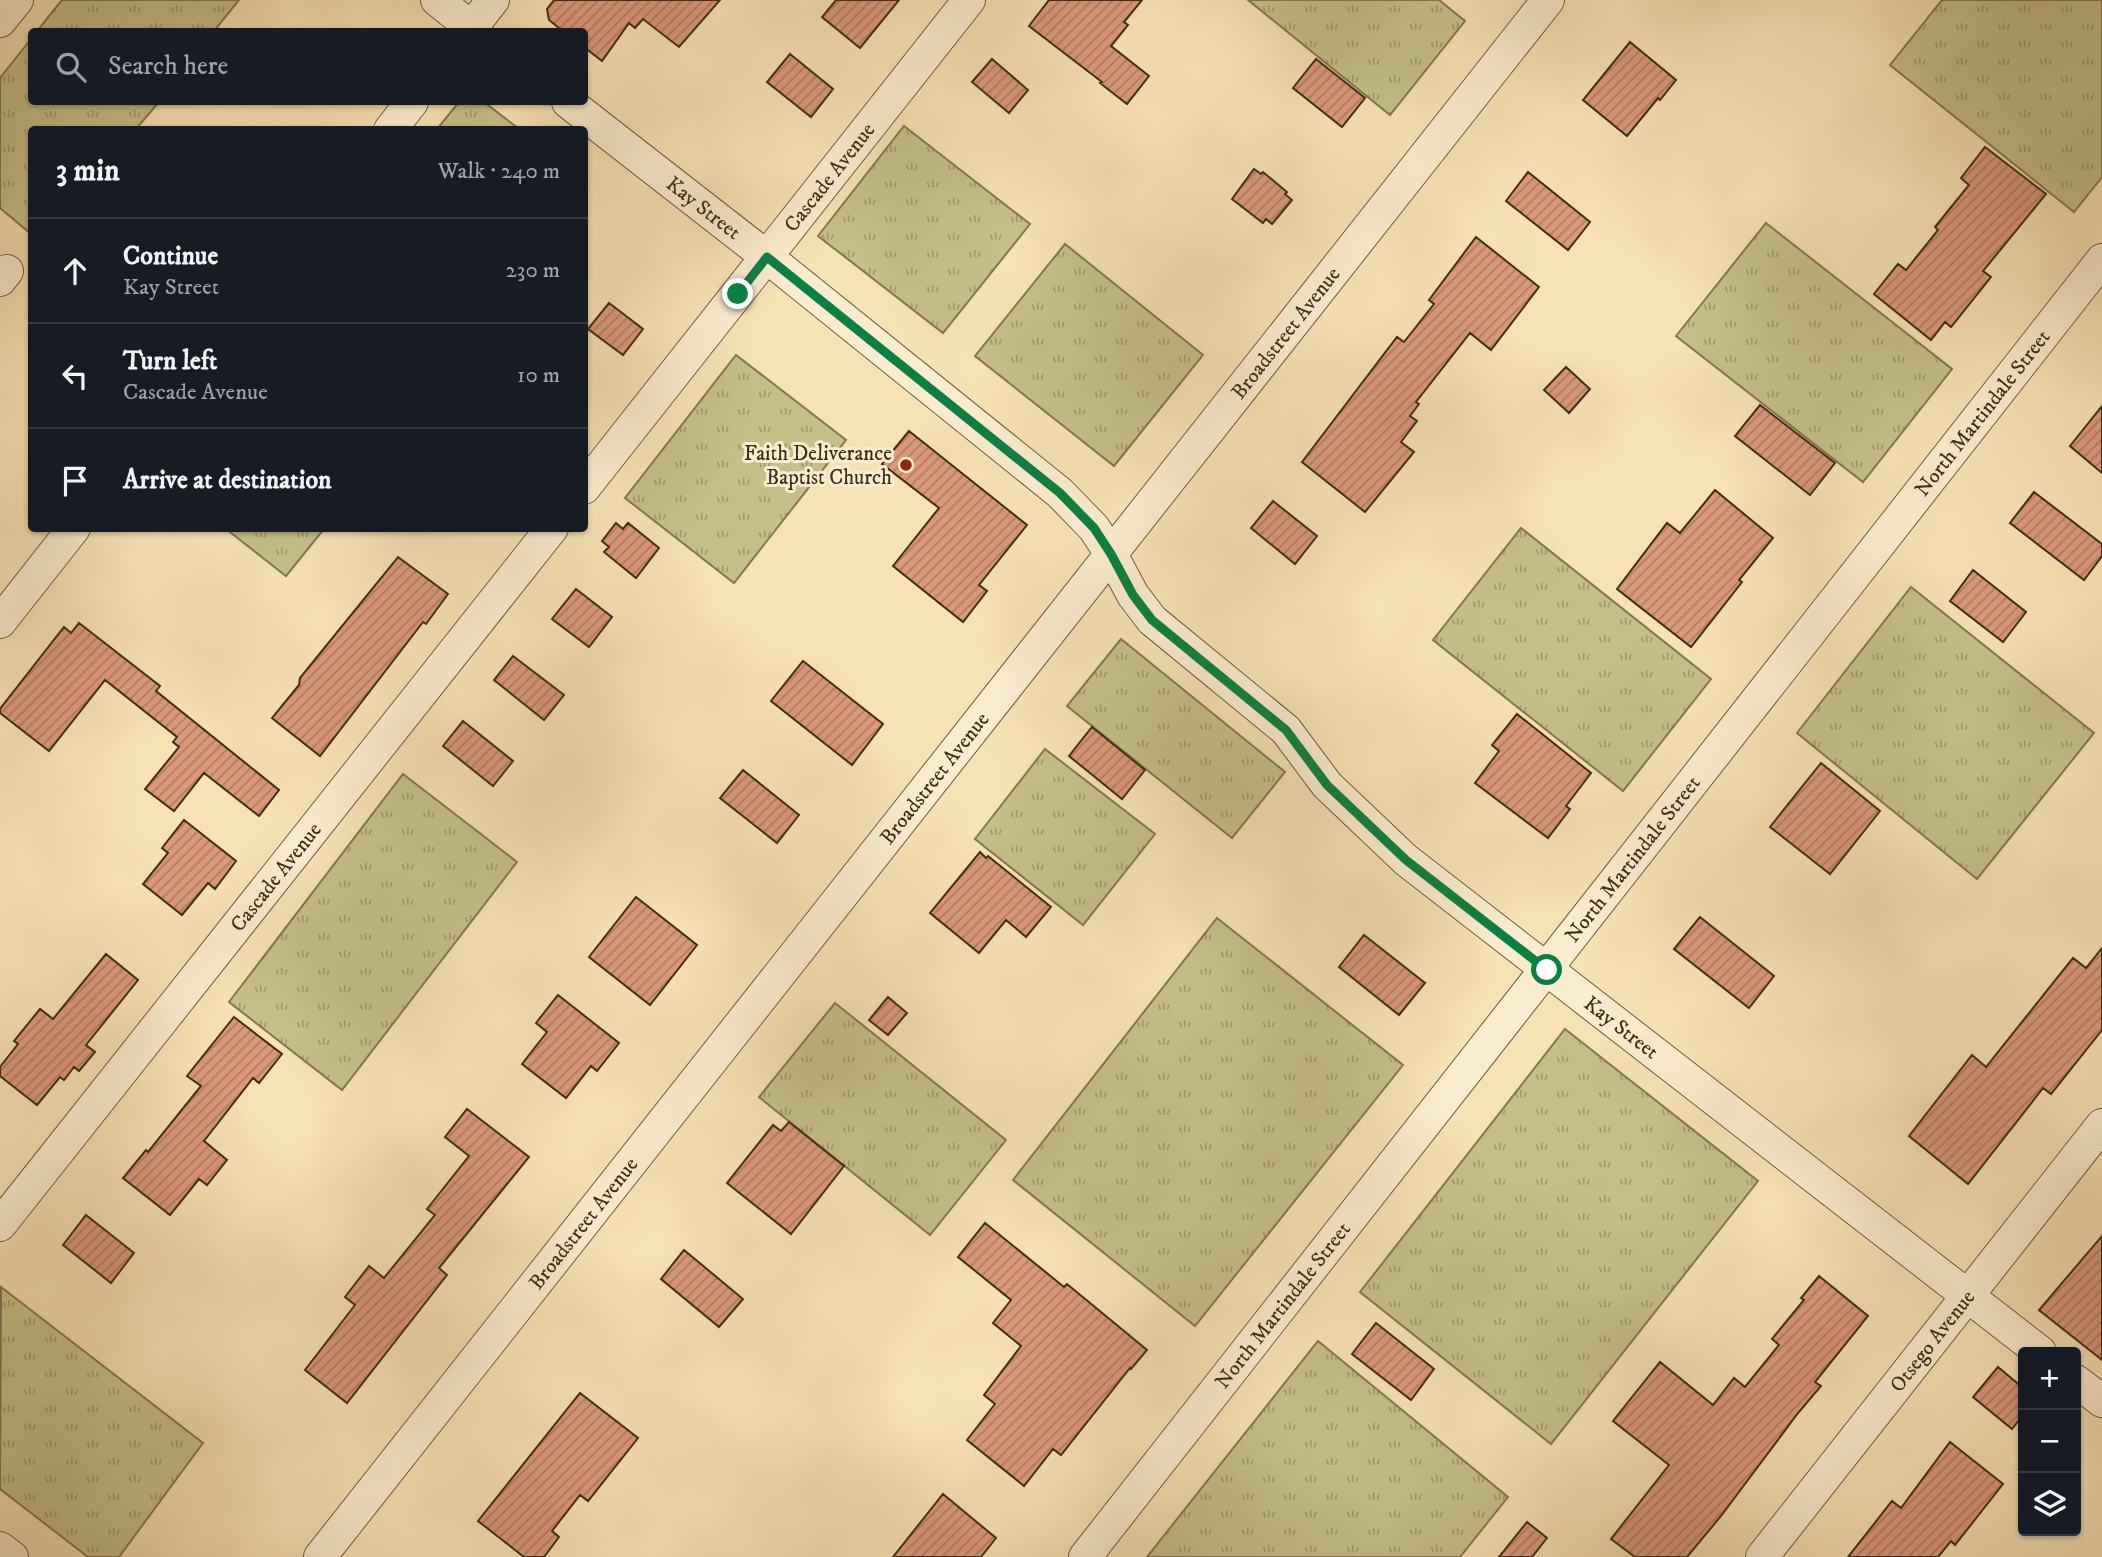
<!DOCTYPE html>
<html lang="en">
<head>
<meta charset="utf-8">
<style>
	:root { --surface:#171b24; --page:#242831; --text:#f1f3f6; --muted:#9ea1a6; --line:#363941 }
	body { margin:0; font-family:"IM FELL DW Pica",serif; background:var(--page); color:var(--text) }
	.controls { position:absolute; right:21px; bottom:21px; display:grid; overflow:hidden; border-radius:7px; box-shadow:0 2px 5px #0004 }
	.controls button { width:63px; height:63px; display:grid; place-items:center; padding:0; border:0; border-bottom:2px solid var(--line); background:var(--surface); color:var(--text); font:35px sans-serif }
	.stop { position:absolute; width:21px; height:21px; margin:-16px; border:5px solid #0b8043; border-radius:50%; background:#fff }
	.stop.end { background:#0b8043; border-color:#fff; box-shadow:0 2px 7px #0008 }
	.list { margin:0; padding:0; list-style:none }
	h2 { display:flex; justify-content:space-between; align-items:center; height:91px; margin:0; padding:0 28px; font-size:30px }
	h2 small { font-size:23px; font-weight:400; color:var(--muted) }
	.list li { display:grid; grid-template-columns:46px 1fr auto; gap:21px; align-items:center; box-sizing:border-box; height:105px; padding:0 28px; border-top:2px solid var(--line) }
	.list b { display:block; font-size:26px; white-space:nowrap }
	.list p { margin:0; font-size:23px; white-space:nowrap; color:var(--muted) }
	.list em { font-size:23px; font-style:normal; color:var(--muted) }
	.icon { flex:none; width:38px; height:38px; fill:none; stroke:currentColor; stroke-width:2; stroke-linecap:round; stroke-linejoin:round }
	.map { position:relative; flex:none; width:2102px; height:1557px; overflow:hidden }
	.search { position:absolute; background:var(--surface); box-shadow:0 2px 5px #0004; left:28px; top:28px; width:560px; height:77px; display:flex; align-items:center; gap:18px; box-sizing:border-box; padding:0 24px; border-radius:7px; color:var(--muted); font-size:26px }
	.panel { position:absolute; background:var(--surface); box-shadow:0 2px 5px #0004; left:28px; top:126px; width:560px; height:406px; border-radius:7px }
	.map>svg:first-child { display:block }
	.grass { fill:url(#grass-tufts); stroke:#827750; stroke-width:2 }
	.building { fill:url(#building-hatch); stroke:#3e2e18; stroke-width:2 }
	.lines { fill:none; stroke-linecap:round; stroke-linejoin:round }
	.minor-casing { stroke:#6c5b3f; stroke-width:34 }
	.minor { stroke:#faeccf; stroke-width:32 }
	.route { stroke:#0b8043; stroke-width:9 }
	.poi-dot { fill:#8f2418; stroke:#faeccf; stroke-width:2.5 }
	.labels { text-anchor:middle; stroke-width:6; stroke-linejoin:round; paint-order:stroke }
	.street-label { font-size:21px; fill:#3e2e18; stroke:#faeccf }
	.poi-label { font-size:21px; fill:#3e2e18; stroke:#faeccf; text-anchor:end }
</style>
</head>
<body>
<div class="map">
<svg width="2102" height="1557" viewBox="0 0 2102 1557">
	<defs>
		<pattern id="grass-tufts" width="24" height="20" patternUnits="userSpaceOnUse" patternTransform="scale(1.75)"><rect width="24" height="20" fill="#c5c088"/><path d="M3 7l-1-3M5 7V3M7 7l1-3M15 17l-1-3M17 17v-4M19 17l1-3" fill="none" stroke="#a19c6e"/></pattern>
		<pattern id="building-hatch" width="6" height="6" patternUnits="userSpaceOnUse" patternTransform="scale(1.75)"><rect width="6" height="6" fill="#db987b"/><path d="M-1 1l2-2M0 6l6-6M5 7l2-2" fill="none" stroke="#b37c64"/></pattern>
	</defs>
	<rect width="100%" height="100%" fill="#f7e2b5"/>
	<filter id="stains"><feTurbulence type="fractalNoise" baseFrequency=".00286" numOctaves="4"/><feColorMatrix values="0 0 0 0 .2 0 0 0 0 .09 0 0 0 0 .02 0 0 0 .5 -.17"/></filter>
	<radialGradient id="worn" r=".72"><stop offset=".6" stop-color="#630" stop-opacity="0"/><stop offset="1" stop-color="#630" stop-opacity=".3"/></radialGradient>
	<path class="grass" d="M62,0H239L214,31H37Z
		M1248,0H1439L1465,21L1390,115Z
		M1942,0H2102V177L2074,212L1890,65Z
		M31,39L32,102H159L136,129L32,130L31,234L0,208V78Z
		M459,102H484L519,129H437Z
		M904,126L1030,224L943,333L818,236Z
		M1766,223L1952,369L1863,482L1676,336Z
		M1065,244L1203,355L1114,466L975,356Z
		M736,355L846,440L734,583L625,498Z
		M1521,528L1711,679L1623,791L1433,640Z
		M226,529H324L286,576Z
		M1911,587L2094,733L1977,879L1797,733Z
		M1121,639L1285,772L1232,838L1067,706Z
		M1045,749L1155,834L1083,925L975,839Z
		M403,774L517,862L342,1090L229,1002Z
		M1217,918L1403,1065L1195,1326L1013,1180Z
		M835,1003L1006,1140L930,1235L759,1097Z
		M1565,1029L1758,1181L1551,1444L1360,1292Z
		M1,1287L203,1443L119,1557H88L0,1489Z
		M1318,1341L1508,1497L1460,1557H1147Z"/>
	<path class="building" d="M554,0H720L679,47L643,19L635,28L629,23L602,61L584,47V32H564L549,20L547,9Z
		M836,0H899L860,48L822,17Z
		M1049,0H1142L1124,22L1128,25L1111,46L1149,76L1127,104L1100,83L1102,82L1029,26Z
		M1630,42L1676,80L1660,100L1658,98L1627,136L1583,100Z
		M790,54L833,89L811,117L767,82Z
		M992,59L1028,90L1009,113L972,82Z
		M1316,59L1365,98L1342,127L1293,88Z
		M1985,147L2046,194L1983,271L1991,277L1951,327L1945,322L1931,340L1874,294L1898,264L1906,270L1938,230L1935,227L1969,185L1961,178Z
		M1254,169L1261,174L1263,172L1287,192L1285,194L1292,200L1272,224L1266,219L1263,223L1232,199Z
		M1528,172L1590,222L1568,250L1506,201Z
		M1476,237L1539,287L1491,350L1470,333L1416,402L1419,404L1410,416L1417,421L1401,442L1414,452L1365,512L1302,462L1397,337L1404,342L1434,304L1429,300Z
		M609,303L643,329L623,355L588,329Z
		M1566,367L1590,389L1569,413L1544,390Z
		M1760,405L1835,463L1810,495L1735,436Z
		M2102,406V473L2070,446Z
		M909,431L1027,525L979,585L987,591L963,622L893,566L939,508L882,464Z
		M1715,490L1773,538L1739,580L1742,582L1691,647L1617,589L1667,523L1680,533Z
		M2034,492L2102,544V556L2084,580L2010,523Z
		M1273,501L1317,536L1295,564L1251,528Z
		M616,523L623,529L628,523L659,548L636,578L604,552L609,547L602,541Z
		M398,557L448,594L426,624L423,622L320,756L272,718L299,685L300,678Z
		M1973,570L2026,612L2003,642L1950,601Z
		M576,589L612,617L589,647L552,619Z
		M79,623L160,686L156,691L279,790L259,816L204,773L174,811L145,789L179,747L173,742L177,737L105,680L49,751L0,713V709L64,627L71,633Z
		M513,656L564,695L544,720L494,680Z
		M803,661L883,724L852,765L771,701Z
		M1517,714L1591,773L1566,806L1570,809L1548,838L1475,783L1499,751L1492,745Z
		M463,721L513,761L493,786L443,746Z
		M1092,727L1145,770L1122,799L1069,756Z
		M1821,763L1880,811L1830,874L1770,827Z
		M743,770L799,815L777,843L720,798Z
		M184,820L236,861L215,889L208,883L182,915L143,884L168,853L162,848Z
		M980,852L986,858L988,856L1051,907L1026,937L1006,920L979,953L930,913Z
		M636,897L697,945L650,1005L589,957Z
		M1700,917L1774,976L1749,1008L1674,949Z
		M1364,935L1425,983L1399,1015L1339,967Z
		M2102,948V1030L2051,1094L2043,1088L1968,1184L1909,1136L1972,1055L1986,1067L2073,958L2086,968Z
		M106,954L138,980L86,1045L95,1052L79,1071L74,1067L64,1080L60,1077L37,1105L0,1076V1067L18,1044L14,1041L40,1009L53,1019Z
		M558,995L619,1043L597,1071L591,1066L566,1098L522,1064L547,1032L536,1023Z
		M888,997L907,1013L888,1035L869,1020Z
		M234,1017L282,1054L259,1083L253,1078L204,1141L227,1160L207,1185L199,1179L170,1215L123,1178L146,1150L148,1152L201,1086L187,1076Z
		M467,1109L529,1157L439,1268L447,1275L347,1403L305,1370L355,1305L345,1297L369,1266L384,1278L435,1215L427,1209L469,1156L445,1137Z
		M789,1122L844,1166L791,1234L727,1183L773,1125L781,1131Z
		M86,1215L134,1253L111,1283L63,1245Z
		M985,1223L1064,1287L1067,1284L1147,1350L1131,1369L1130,1368L1061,1455L1053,1449L1024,1486L967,1440L995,1404L984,1395L1021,1346L993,1323L1011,1300L958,1257Z
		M2102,1236V1360L2039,1310Z
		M684,1250L743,1299L719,1327L661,1279Z
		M1819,1276L1868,1316L1815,1382L1821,1386L1798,1413L1721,1516L1687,1557H1635L1611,1539L1669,1465L1613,1421L1660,1362L1713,1405L1734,1378L1745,1387L1779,1345L1772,1339L1804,1300L1801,1298Z
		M1376,1323L1434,1369L1411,1400L1352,1354Z
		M1998,1367L2023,1388V1415L2012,1429L1973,1397Z
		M580,1393L638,1438L588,1501L580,1495L552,1531L559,1537L544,1557H524L478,1521Z
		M1950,1442L2003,1484L1955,1545L1951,1541L1938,1557H1848L1892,1501L1901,1508Z
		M943,1494L996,1538L981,1557H893Z
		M1527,1522L1547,1538L1532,1557H1499Z"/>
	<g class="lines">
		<defs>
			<g id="minor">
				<path d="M437,0L477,32"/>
				<path d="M0,21L17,0"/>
				<path d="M468,32L493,0"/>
				<path id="s1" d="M568,102L767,257L1060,493L1094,528L1111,554L1133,595L1152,620L1286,730L1327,785L1406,860L2040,1352"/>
				<path d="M390,130L412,102"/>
				<path d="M0,280L7,271"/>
				<path id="s2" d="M584,488L969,0"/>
				<path d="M0,622L74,528"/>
				<path id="s3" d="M0,1225L552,528"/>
				<path d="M2076,1381L2102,1401"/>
				<path d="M0,1548L12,1557"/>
				<path id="s4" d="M320,1557L1548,0"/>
				<path id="s5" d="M1085,1557L2102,260"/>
				<path id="s6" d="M1762,1557L2102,1125"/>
			</g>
		</defs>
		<use href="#minor" class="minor-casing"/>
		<use href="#minor" class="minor"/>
	</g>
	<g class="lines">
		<path class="route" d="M738,294L767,257L1060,493L1094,528L1111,554L1133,595L1152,620L1286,730L1327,785L1406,860L1547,970"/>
	</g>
	<circle class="poi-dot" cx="906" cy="465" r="7"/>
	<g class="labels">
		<g class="street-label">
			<text dy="7" stroke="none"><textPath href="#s2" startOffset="396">Cascade Avenue</textPath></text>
			<text dy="7" stroke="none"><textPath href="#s1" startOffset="172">Kay Street</textPath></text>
			<text dy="7" stroke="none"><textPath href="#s4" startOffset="1559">Broadstreet Avenue</textPath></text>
			<text dy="7" stroke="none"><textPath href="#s5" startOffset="1454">North Martindale Street</textPath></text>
			<text dy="7" stroke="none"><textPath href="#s4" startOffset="992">Broadstreet Avenue</textPath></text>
			<text dy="7" stroke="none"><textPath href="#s5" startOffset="887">North Martindale Street</textPath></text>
			<text dy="7" stroke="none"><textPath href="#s3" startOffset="444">Cascade Avenue</textPath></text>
			<text dy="7" stroke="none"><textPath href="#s1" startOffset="1410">Kay Street</textPath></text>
			<text dy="7" stroke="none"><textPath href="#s4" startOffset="425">Broadstreet Avenue</textPath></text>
			<text dy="7" stroke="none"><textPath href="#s5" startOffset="320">North Martindale Street</textPath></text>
			<text dy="7" stroke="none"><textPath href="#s6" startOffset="275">Otsego Avenue</textPath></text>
		</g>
		<g class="poi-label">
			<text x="892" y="460">Faith Deliverance<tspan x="892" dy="24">Baptist Church</tspan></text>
		</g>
	</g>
	<rect width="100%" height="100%" filter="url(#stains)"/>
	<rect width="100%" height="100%" fill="url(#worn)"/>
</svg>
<div class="controls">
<button>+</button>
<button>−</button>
<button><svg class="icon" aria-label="layers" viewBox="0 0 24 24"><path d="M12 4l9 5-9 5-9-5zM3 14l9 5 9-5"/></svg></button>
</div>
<div class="stop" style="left:1547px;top:970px"></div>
<div class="stop end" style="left:738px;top:294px"></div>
<div class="search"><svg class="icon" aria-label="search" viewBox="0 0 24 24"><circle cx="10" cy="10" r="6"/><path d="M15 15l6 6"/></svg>Search here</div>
<section class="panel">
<h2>3 min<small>Walk · 240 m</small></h2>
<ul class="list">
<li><svg class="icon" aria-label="ahead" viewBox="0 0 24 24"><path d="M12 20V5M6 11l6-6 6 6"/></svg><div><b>Continue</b><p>Kay Street</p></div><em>230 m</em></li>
<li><svg class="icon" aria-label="left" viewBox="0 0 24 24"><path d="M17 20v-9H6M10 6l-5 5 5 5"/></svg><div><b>Turn left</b><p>Cascade Avenue</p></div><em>10 m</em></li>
<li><svg class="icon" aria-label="arrive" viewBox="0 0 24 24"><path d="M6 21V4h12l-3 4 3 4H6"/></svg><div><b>Arrive at destination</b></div></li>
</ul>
</section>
</div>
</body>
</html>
